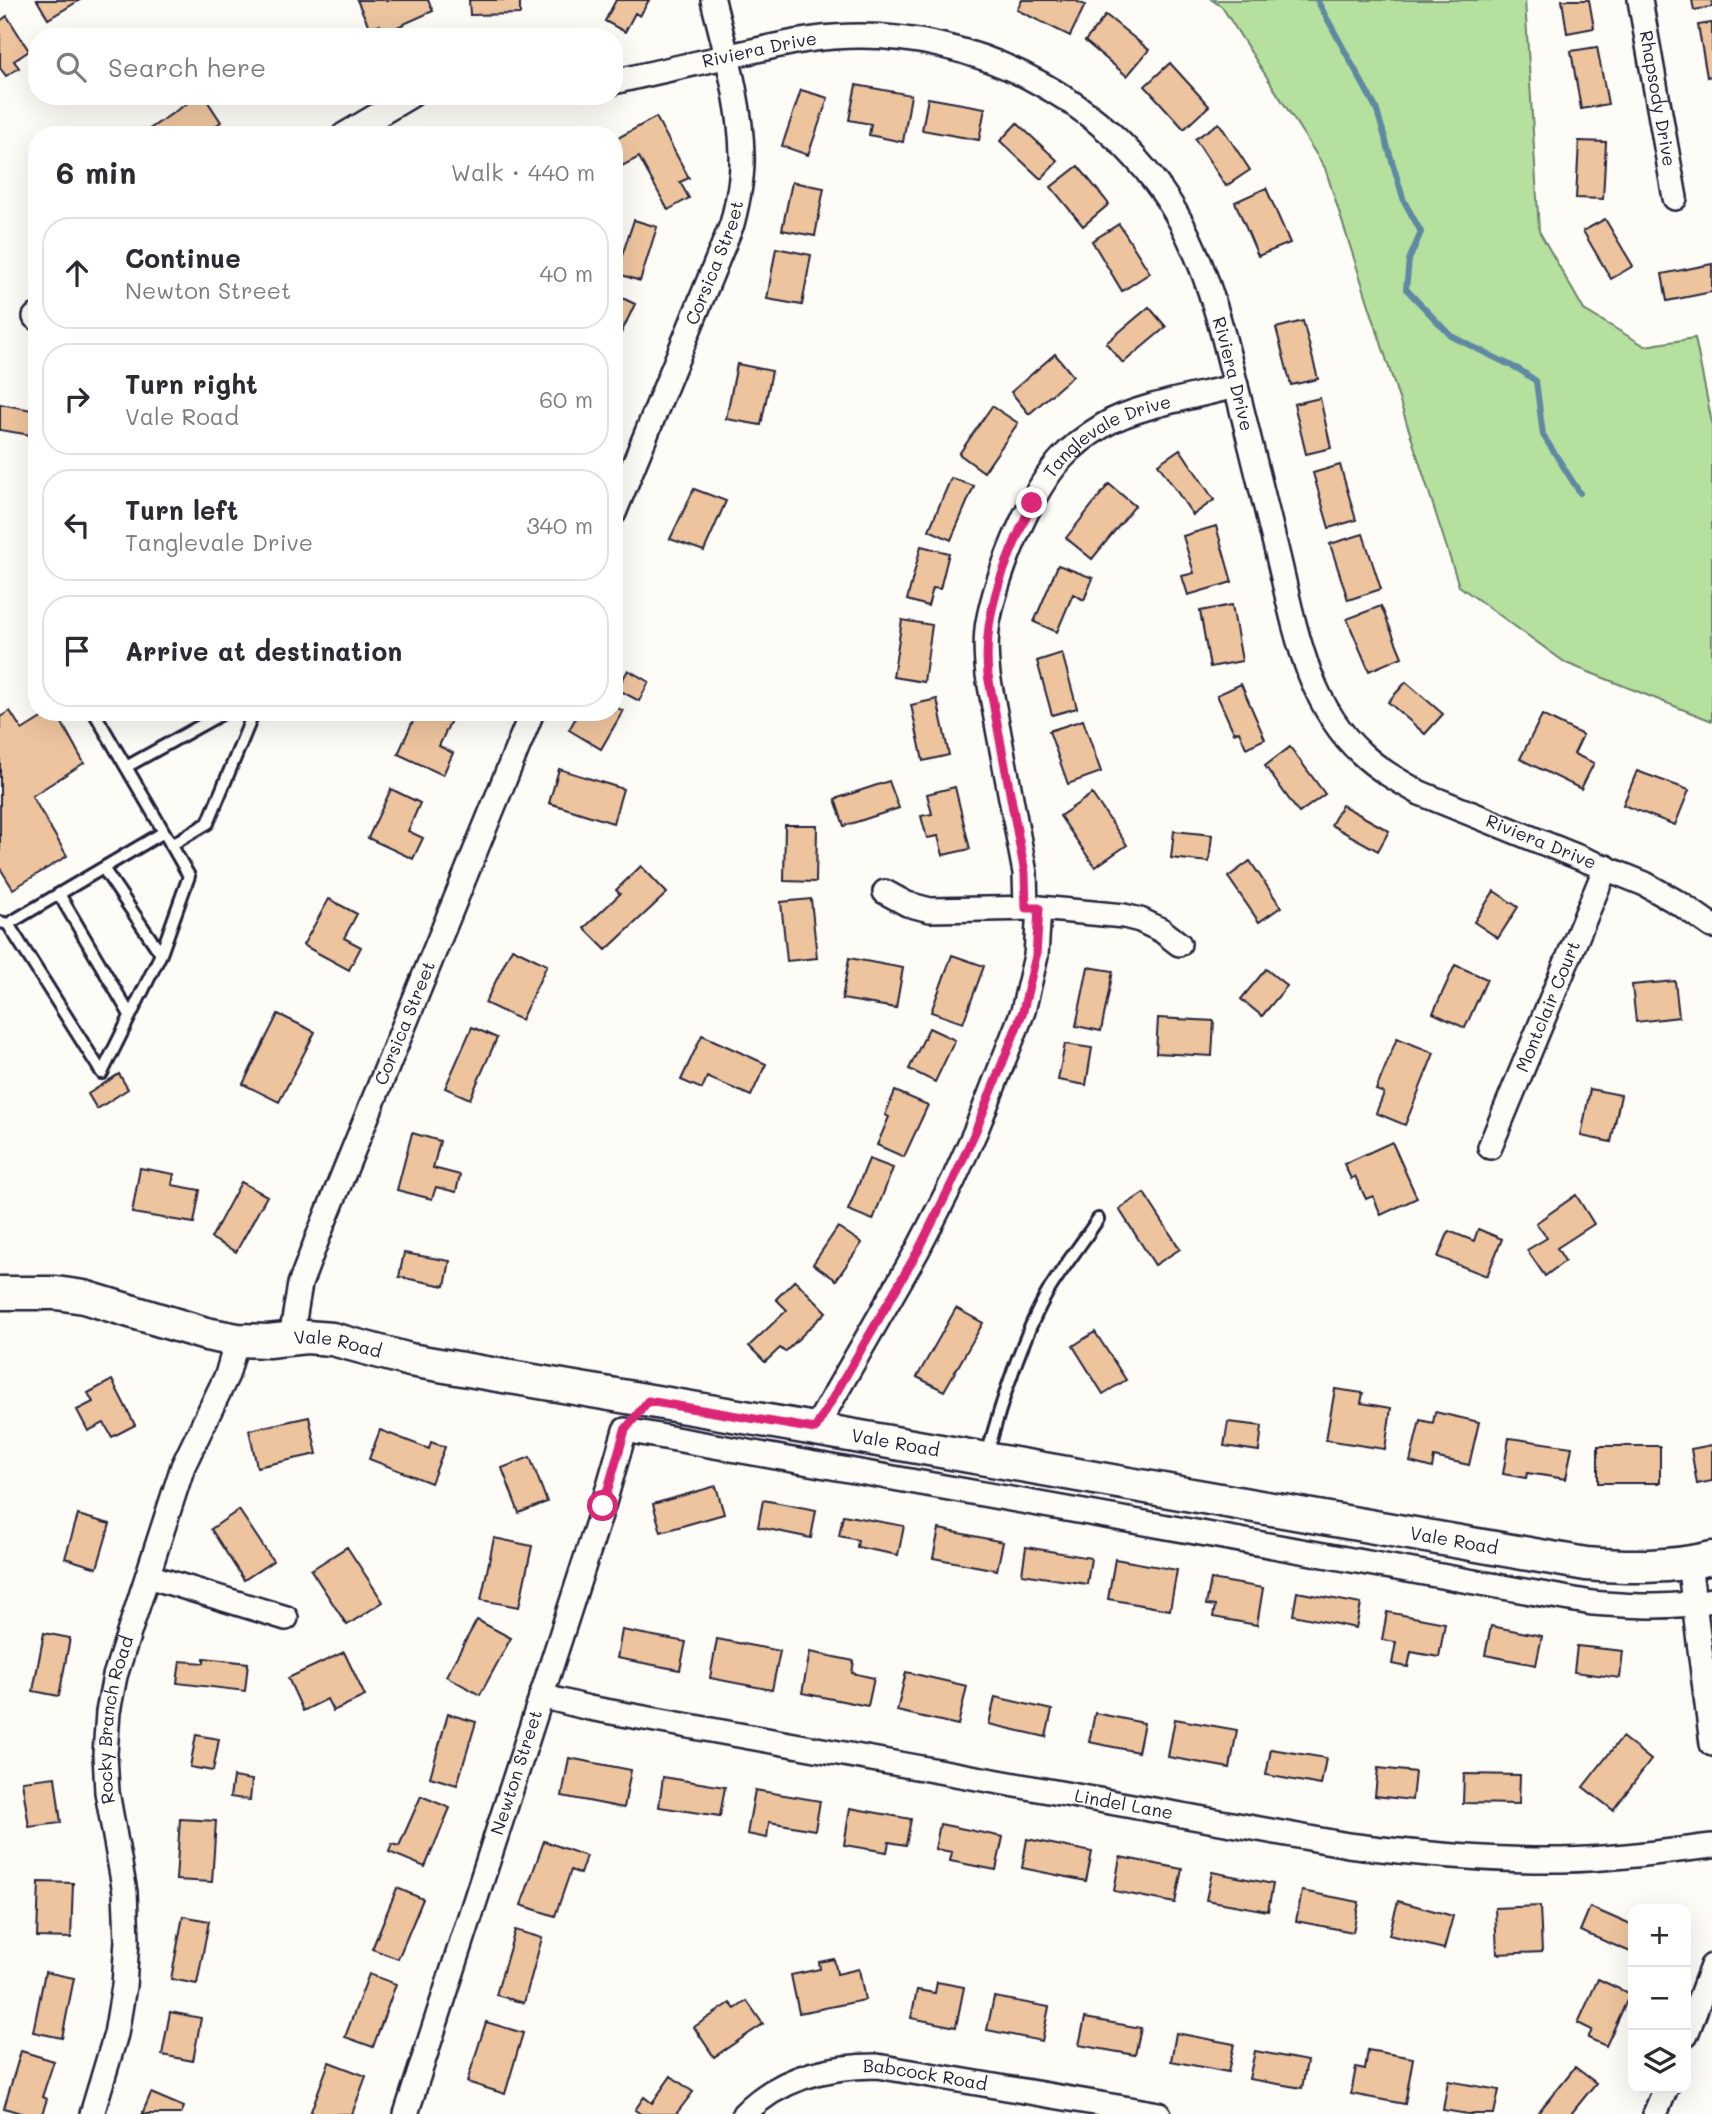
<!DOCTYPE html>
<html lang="en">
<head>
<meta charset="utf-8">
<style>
	:root { --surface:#fff; --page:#f2f2f3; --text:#2b2b33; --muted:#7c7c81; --line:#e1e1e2 }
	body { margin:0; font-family:Mali,sans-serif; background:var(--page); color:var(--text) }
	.controls { position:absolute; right:21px; bottom:21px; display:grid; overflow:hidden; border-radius:14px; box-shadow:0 7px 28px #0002 }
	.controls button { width:63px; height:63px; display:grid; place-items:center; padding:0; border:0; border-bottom:2px solid var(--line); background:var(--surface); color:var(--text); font:35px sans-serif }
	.stop { position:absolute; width:21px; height:21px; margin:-16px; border:5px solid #db2777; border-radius:50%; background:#fff }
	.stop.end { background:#db2777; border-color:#fff; box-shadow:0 2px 7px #0008 }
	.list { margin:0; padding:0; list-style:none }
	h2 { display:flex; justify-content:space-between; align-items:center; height:91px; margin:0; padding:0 28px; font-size:30px }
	h2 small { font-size:23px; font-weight:400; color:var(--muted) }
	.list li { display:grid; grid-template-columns:46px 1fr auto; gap:21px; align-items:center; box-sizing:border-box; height:112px; margin:0 14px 14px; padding:0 14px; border:2px solid var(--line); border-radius:28px }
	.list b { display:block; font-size:26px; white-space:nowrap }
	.list p { margin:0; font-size:23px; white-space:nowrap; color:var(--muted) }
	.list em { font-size:23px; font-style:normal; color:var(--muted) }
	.icon { flex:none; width:38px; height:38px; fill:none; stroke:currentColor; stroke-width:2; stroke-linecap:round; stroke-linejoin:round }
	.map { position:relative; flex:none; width:1712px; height:2114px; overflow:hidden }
	.search { position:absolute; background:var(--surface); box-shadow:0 7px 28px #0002; left:28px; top:28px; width:595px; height:77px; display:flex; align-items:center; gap:18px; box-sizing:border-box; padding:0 24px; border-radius:28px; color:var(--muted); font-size:26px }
	.panel { position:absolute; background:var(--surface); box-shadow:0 7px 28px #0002; left:28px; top:126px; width:595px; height:595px; border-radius:28px }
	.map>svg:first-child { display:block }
	.green { fill:#b6e09d; stroke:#6c816c; stroke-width:2 }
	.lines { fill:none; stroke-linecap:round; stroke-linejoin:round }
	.stream { stroke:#5f89a3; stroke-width:6 }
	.building { fill:#eec49e; stroke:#22223b; stroke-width:2 }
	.lane-casing { stroke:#22223b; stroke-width:16 }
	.street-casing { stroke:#22223b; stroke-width:28 }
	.secondary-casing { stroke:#22223b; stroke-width:37 }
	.lane { stroke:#fdfcf7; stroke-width:10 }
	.street { stroke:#fdfcf7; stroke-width:23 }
	.secondary { stroke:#fdfcf7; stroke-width:32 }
	.route { stroke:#db2777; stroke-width:9 }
	.labels { text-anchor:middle; stroke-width:5; stroke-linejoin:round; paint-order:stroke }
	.street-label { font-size:18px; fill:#22223b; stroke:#fdfcf7 }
</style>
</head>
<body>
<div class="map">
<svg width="1712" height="2114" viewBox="0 0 1712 2114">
	<rect width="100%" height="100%" fill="#fdfcf7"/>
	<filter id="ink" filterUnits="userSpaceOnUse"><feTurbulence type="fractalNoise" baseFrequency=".0143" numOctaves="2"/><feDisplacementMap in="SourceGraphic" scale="14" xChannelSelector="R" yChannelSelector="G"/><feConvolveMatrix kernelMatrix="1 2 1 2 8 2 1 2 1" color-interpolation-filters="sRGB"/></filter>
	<g filter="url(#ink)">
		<path class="green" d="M1212,0H1525L1539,231L1584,310L1645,346L1695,338L1712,423V721L1566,663L1459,586L1325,168L1222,7Z"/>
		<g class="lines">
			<path class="stream" d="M1317,0L1376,108L1404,201L1421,232L1409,260L1406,289L1451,336L1520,370L1536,381L1543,435L1580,493"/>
		</g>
		<path class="building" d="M37,0H80L48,19Z
			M357,0H428L433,11L384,33L380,25L370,29Z
			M469,0H520V14L470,15Z
			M616,0H649L640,16L635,13L625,32L605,21Z
			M1022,0H1074L1085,5L1070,36L1017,10Z
			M1562,0H1589L1594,28L1567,33Z
			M1692,0H1712V7L1694,10Z
			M1106,15L1149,50L1127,76L1085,41Z
			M7,16L29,51L14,61L19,68L6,76L0,68V21Z
			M1712,23V76L1707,77L1698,25Z
			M1597,47L1608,104L1581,109L1571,51Z
			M1170,63L1209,106L1184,129L1145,86Z
			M856,85L911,95L903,142L869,135L871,124L849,120Z
			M801,90L828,98L808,155L782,146Z
			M198,96H204L221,122L202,135H151L148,130Z
			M928,98L985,108L979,140L922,130Z
			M656,117L689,178L680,182L689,198L668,210L639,157L622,166L614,152V140Z
			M1017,123L1058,161L1041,179L1000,141Z
			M1219,123L1250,170L1226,186L1195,139Z
			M1579,141L1606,142L1603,199L1576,198Z
			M1078,166L1109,204L1083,226L1051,187Z
			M792,182L824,188L815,236L782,230Z
			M1266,188L1290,243L1258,256L1235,202Z
			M1605,219L1633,266L1611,279L1583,231Z
			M634,220L657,227L640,281L616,273Z
			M1119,224L1150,273L1122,291L1092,241Z
			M776,248L811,255L802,305L767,299Z
			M1712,264V292L1667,301L1662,274Z
			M614,294L635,304L614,348Z
			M1149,307L1166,327L1123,363L1106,343Z
			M1303,321L1318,379L1291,385L1276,328Z
			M1055,354L1073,376L1029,414L1011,392Z
			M737,364L772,371L761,425L726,419Z
			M1320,398L1331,448L1306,454L1294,404Z
			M0,404L37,411V436L0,430Z
			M992,406L1018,423L984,472L959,454Z
			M1180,449L1214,500L1193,515L1158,464Z
			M1340,465L1356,520L1329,528L1313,473Z
			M951,478L974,486L951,540L929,530Z
			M1109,484L1135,506L1092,559L1066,538Z
			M694,489L726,501L704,551L670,539Z
			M1216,526L1232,582L1188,595L1182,576L1194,573L1183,536Z
			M1363,534L1381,589L1348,600L1330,544Z
			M921,546L949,553L940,589L933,588L928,606L907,600Z
			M1058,565L1093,578L1084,600L1073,594L1057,632L1034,622Z
			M1232,605L1242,661L1210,667L1200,611Z
			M1381,606L1402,657L1369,671L1347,619Z
			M902,620L932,625L924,682L893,677Z
			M1062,653L1077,708L1052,715L1037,661Z
			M628,670L649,682L639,701L617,689Z
			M1406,682L1443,714L1425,734L1388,702Z
			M1241,684L1265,739L1246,748L1239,731L1234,733L1217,695Z
			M937,699L949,755L923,761L911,705Z
			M614,706L623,711L601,749L569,730L579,712H614Z
			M10,711L22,730L51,712H56L84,763L32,796L67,856L13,889L0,868V717Z
			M417,712H440L452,718L439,746L453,753L443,775L398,754Z
			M1542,715L1583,735L1574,754L1594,763L1581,789L1520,759Z
			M1083,720L1101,772L1068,784L1049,731Z
			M1290,747L1325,794L1299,813L1265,766Z
			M559,769L623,789L613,823L549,803Z
			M1637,771L1689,790L1675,825L1623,805Z
			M889,781L899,808L844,826L835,799Z
			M955,787L970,849L943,855L938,836L927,838L921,816L932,814L927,794Z
			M391,789L420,803L408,831L423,838L413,859L368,838Z
			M1092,794L1127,845L1095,867L1060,816Z
			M1342,805L1389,831L1378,851L1331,825Z
			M785,825H817L816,882L784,881Z
			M1174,831L1212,835L1209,862L1171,858Z
			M1250,861L1281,907L1259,922L1228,877Z
			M641,866L667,893L606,950L584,928L620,894L616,890Z
			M1494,891L1518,907L1498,938L1474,922Z
			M329,899L357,914L344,938L361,947L349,970L303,945Z
			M811,899L817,958L787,961L781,902Z
			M512,948L547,965L521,1020L485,1003Z
			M952,955L984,966L963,1023L931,1012Z
			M849,958L903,968L896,1008L842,999Z
			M1455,965L1487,979L1465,1028L1433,1013Z
			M1088,967L1113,971L1101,1031L1076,1026Z
			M1266,969L1287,986L1262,1016L1241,999Z
			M1675,981L1679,1017L1636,1022L1632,985Z
			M278,1014L315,1032L279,1102L243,1084Z
			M1158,1018L1214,1021L1212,1056L1156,1053Z
			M472,1027L497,1038L470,1099L445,1088Z
			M929,1028L955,1040L935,1082L909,1069Z
			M702,1035L766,1064L751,1096L707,1077L702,1089L681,1080Z
			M1397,1038L1434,1053L1405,1125L1376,1113L1384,1093L1376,1090Z
			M1065,1044L1092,1048L1086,1085L1058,1080Z
			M119,1074L128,1089L97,1109L88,1094Z
			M1590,1089L1621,1095L1611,1142L1581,1136Z
			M895,1091L928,1105L904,1157L877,1145L889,1117L885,1115Z
			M412,1133L440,1141L433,1168L460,1175L456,1192L436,1187L432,1199L397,1190Z
			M1392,1142L1417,1198L1381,1215L1373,1196L1366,1199L1355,1176L1351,1179L1344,1164Z
			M869,1159L893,1168L873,1220L848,1210Z
			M140,1168L174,1174L172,1185L200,1190L194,1223L132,1213Z
			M241,1182L267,1196L236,1252L211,1238Z
			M1144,1193L1180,1249L1155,1265L1119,1209Z
			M1576,1195L1594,1224L1557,1248L1565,1261L1545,1276L1527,1250L1547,1238L1536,1223Z
			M838,1227L862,1243L836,1280L813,1264Z
			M1478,1229L1502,1239L1487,1276L1438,1257L1449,1231L1474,1241Z
			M404,1253L450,1261L445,1286L399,1277Z
			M795,1280L826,1312L785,1352L780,1348L765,1362L749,1346L787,1310L776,1299Z
			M956,1308L983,1323L944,1391L917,1377Z
			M1095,1332L1126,1380L1103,1394L1073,1346Z
			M112,1380L135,1425L112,1437L104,1423L88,1431L77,1410L93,1402L88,1393Z
			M1335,1389L1363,1393L1361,1403L1391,1408L1385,1449L1326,1440Z
			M1435,1412L1479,1422L1469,1465L1434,1457L1432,1468L1410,1462L1420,1420L1433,1423Z
			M309,1417L317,1454L257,1467L249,1430Z
			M1228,1422L1262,1426L1259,1451L1224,1446Z
			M380,1430L429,1449L431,1442L445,1447L431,1483L369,1459Z
			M1509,1438L1572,1447L1566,1479L1527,1473L1526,1478L1503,1474Z
			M1712,1445V1481L1697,1484L1691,1449Z
			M1598,1446H1660V1483H1598Z
			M530,1457L547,1502L519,1513L502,1468Z
			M716,1486L724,1514L661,1532L653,1504Z
			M763,1500L816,1510L811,1538L758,1527Z
			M239,1510L273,1561L244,1580L211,1529Z
			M78,1515L110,1524L97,1568L65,1558Z
			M843,1515L904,1526L898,1555L857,1547L858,1540L839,1536Z
			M939,1529L1003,1542L997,1570L933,1558Z
			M494,1538L532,1546L519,1607L481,1600Z
			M347,1547L383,1602L347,1625L311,1570Z
			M1026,1547L1091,1558L1087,1584L1022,1574Z
			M1115,1559L1177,1570L1170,1610L1108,1599Z
			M1211,1579L1263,1588L1257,1625L1213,1617L1215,1606L1206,1605Z
			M1297,1592L1361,1604L1356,1628L1293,1615Z
			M1387,1612L1445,1623L1439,1657L1411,1652L1408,1667L1392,1664L1396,1642L1382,1640Z
			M477,1620L511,1638L480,1695L446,1676Z
			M1491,1626L1542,1636L1536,1665L1485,1655Z
			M622,1630L686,1642L680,1670L617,1658Z
			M44,1633L70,1638L59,1696L33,1691Z
			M717,1639L780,1651L772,1690L710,1678Z
			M1577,1646L1623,1651L1620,1678L1574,1672Z
			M344,1652L365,1696L333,1711L327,1699L303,1711L288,1678Z
			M810,1652L854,1661L852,1673L874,1678L868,1706L802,1693Z
			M204,1658L248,1663L245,1691L177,1683L180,1661L204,1663Z
			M906,1672L967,1686L958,1725L897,1711Z
			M995,1697L1052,1710L1046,1737L989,1724Z
			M1095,1713L1144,1723L1138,1752L1089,1742Z
			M448,1714L476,1722L457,1785L430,1777Z
			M1175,1719L1237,1730L1230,1768L1168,1757Z
			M196,1735L219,1739L213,1771L190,1767Z
			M1622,1737L1651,1760L1613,1810L1583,1787Z
			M1271,1749L1326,1758L1321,1785L1266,1775Z
			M569,1758L631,1770L624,1808L562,1796Z
			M1378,1768L1415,1772L1412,1800L1375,1796Z
			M1464,1774L1520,1775L1519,1804L1463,1803Z
			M55,1777L61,1823L29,1827L22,1781Z
			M233,1777L252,1780L250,1800L230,1797Z
			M663,1777L725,1787L720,1816L659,1807Z
			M755,1790L820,1801L815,1830L769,1822L767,1838L747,1834Z
			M421,1796L450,1808L425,1867L389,1852L392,1844L399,1846Z
			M850,1808L911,1819L906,1845L889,1842L887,1852L844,1845Z
			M180,1819L216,1821L212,1882L176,1880Z
			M940,1824L1003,1837L996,1870L950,1861L952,1852L935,1849Z
			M1027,1839L1092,1852L1086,1881L1022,1868Z
			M544,1841L586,1856L580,1874L571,1870L555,1916L521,1905Z
			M1120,1857L1182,1869L1175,1903L1114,1891Z
			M1212,1872L1273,1884L1268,1911L1206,1900Z
			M39,1882L73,1883L71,1938L37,1937Z
			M397,1888L423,1899L398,1959L372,1949Z
			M1302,1891L1359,1902L1353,1932L1296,1921Z
			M1398,1901L1453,1916L1444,1949L1389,1935Z
			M1540,1906L1542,1952L1497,1954L1495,1908Z
			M1590,1907L1633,1926V1953L1580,1931Z
			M183,1916L209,1921L197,1984L171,1979Z
			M515,1930L542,1938L524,2003L496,1995Z
			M834,1959L837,1974L859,1969L865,2000L799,2013L791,1975L820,1969L819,1962Z
			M45,1972L74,1978L62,2038L33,2032Z
			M369,1974L396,1984L373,2047L345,2037Z
			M1598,1979L1630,1994L1606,2046L1588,2038L1592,2030L1578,2023Z
			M937,1982L964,1987L956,2027L911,2018L917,1990L935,1993Z
			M994,1997L1049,2007L1042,2041L987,2030Z
			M747,2001L763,2024L714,2057L694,2027L730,2003L735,2009Z
			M170,2012L201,2018L193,2061L162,2055Z
			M1085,2018L1141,2028L1135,2055L1079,2045Z
			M486,2022L523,2033L505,2094L467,2082Z
			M1176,2033L1234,2044L1228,2072L1171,2061Z
			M1368,2050L1413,2058L1405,2104L1351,2094L1356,2067L1365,2069Z
			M21,2051L54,2061L42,2097L47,2099L42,2114H24L4,2108Z
			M1255,2051L1307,2061L1302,2088L1249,2079Z
			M329,2062L366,2076L352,2114H310Z
			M1575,2067L1596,2083L1571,2114H1537Z
			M671,2076L693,2092L676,2114H641L635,2110L644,2097L652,2103Z
			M1448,2081L1499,2090L1494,2114H1468L1443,2110Z
			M151,2093L184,2107L181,2114H142Z"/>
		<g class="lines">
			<defs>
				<path id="lane" d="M126,767L225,712
					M171,845L208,823L254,712
					M103,868L161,954
					M59,894L130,1015
					M0,922L8,924L102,1073
					M8,924L164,832L94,712
					M102,1073L161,954L189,876L164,832
					M987,1455C1000,1406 1023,1334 1049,1290C1064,1266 1082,1243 1098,1219"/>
				<g id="street">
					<path id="s1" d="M1640,0L1675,198"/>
					<path id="s2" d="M614,82C656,72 698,63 739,54C771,47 802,39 834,37C975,26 1126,106 1188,236C1212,286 1225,341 1238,394C1250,444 1263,494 1275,544C1293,615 1304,702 1362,754C1379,770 1399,781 1420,793L1645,884L1682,905L1712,926"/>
					<path d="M344,135L410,96"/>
					<path d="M35,317H37"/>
					<path id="s3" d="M614,513L732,224C738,201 743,178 742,154C741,102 725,50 713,0"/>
					<path d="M885,892L907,904L930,910L1039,908L1124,916L1140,920L1161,930L1179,944"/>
					<path id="s4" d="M1026,908L1025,873L988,675C986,657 985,639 988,622C997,575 1029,493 1062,458C1074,445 1089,434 1104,425C1136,406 1198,396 1236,386"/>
					<path id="s5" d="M1490,1147L1606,867"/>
					<path id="s6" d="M291,1338L300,1284L321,1229L532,712"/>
					<path d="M815,1429L917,1251L953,1181L976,1130L1023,1011L1036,956L1039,908"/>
					<path d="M1689,1563L1712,1744"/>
					<path d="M148,1576L286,1618"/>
					<path id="s7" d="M541,1696L589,1708L1348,1845C1419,1854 1490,1861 1562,1860C1612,1859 1662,1852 1712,1846"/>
					<path d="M1686,2035L1712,1966"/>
					<path id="s8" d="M92,2114L116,2034L124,1986L127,1940L125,1892L107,1792L105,1754L108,1712L115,1676L183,1466L227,1375L237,1340"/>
					<path id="s9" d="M406,2114L603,1506L625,1430L1592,1603C1633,1606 1672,1609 1712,1600"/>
					<path id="s10" d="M744,2114C779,2078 828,2066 877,2066L1159,2114"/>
					<path d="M1655,2114L1666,2088"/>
				</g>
				<g id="secondary">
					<path id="s11" d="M0,1293H56L84,1297L206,1334L237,1340L268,1341L306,1337L332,1339L410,1360L815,1429L1586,1564C1629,1567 1670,1568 1712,1558"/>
				</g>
			</defs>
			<use href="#lane" class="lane-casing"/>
			<use href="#street" class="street-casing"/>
			<use href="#secondary" class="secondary-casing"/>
			<use href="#lane" class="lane"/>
			<use href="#street" class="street"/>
			<use href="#secondary" class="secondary"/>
		</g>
	</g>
	<g class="lines" filter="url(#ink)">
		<path class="route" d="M603,1506L625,1430L648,1401L815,1429L918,1251L953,1181L976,1130L1023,1011L1036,956L1039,908H1026L1025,873L988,675C982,609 1006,562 1032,503"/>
	</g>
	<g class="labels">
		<g class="street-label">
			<text dy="6" stroke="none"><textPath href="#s2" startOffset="149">Riviera Drive</textPath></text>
			<text dy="6" stroke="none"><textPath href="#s1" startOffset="100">Rhapsody Drive</textPath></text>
			<text dy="6" stroke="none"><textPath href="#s3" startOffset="270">Corsica Street</textPath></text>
			<text dy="6" stroke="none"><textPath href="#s2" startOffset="800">Riviera Drive</textPath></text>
			<text dy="6" stroke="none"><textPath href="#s4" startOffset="522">Tanglevale Drive</textPath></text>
			<text dy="6" stroke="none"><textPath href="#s2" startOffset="1407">Riviera Drive</textPath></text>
			<text dy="6" stroke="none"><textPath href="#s5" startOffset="152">Montclair Court</textPath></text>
			<text dy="6" stroke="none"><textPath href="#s6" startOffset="336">Corsica Street</textPath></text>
			<text dy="6" stroke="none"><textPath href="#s11" startOffset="345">Vale Road</textPath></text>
			<text dy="6" stroke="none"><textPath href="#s11" startOffset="912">Vale Road</textPath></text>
			<text dy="6" stroke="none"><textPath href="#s11" startOffset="1479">Vale Road</textPath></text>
			<text dy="6" stroke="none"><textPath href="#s8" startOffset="401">Rocky Branch Road</textPath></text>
			<text dy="6" stroke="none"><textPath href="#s9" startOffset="359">Newton Street</textPath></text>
			<text dy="6" stroke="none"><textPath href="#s7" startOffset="593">Lindel Lane</textPath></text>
			<text dy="6" stroke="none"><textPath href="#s10" startOffset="194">Babcock Road</textPath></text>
		</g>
	</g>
</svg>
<div class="controls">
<button>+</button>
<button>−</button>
<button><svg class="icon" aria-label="layers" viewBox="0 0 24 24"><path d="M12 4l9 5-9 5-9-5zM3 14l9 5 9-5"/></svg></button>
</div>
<div class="stop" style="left:603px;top:1506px"></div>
<div class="stop end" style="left:1032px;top:503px"></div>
<div class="search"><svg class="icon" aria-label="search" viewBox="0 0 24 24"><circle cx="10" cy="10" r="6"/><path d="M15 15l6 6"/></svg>Search here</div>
<section class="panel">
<h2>6 min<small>Walk · 440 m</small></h2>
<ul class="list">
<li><svg class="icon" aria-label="ahead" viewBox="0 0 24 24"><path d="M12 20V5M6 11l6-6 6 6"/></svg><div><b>Continue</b><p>Newton Street</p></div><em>40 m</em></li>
<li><svg class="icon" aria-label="right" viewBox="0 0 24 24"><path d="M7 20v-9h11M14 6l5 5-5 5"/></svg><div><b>Turn right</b><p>Vale Road</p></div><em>60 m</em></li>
<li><svg class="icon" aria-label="left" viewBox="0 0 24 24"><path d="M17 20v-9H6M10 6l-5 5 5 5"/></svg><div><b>Turn left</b><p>Tanglevale Drive</p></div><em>340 m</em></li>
<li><svg class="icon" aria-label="arrive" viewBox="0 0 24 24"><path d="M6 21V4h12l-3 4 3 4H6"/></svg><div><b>Arrive at destination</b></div></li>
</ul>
</section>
</div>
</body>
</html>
